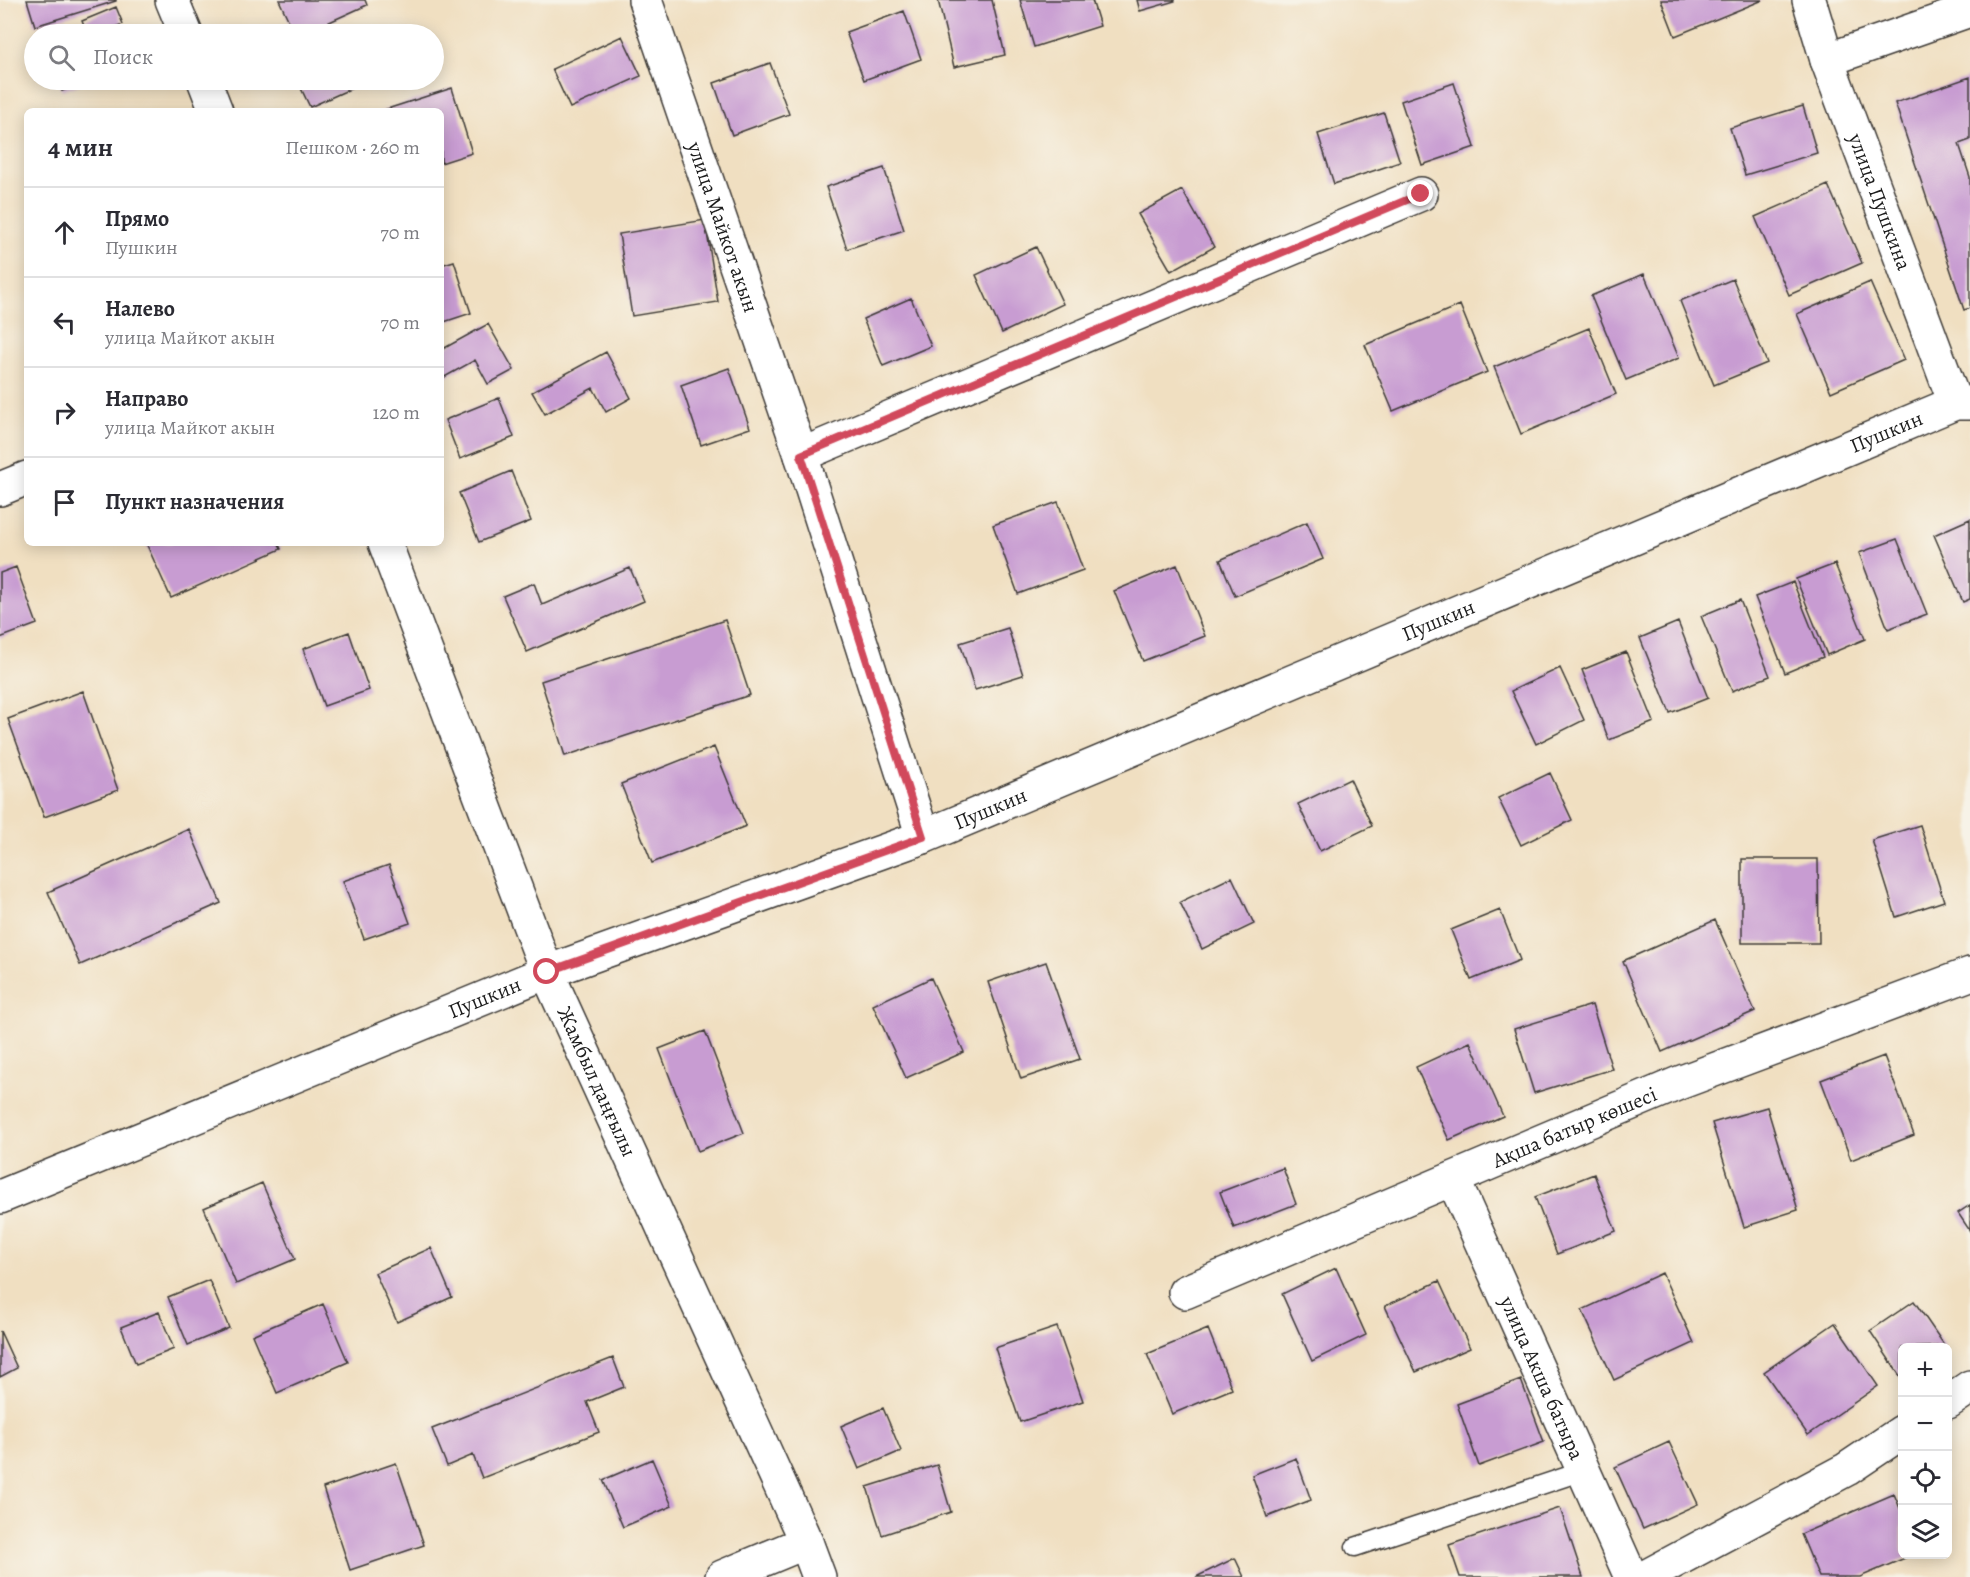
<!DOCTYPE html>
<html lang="ru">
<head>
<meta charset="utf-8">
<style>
	:root { --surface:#fff; --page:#f7f7f7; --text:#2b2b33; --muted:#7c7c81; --line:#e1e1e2 }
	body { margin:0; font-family:Alegreya,serif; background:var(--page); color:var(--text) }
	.controls { position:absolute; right:18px; bottom:18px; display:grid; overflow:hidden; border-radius:9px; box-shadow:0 3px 15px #0003 }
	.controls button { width:54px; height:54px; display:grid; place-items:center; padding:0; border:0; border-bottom:2px solid var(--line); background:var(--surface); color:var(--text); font:30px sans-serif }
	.stop { position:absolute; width:18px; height:18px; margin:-14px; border:4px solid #d1495b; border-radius:50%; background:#fff }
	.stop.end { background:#d1495b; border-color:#fff; box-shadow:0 2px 6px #0008 }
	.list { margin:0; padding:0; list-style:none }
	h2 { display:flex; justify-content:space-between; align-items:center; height:78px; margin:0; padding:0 24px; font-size:26px }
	h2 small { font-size:20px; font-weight:400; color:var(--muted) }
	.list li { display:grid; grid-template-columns:39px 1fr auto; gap:18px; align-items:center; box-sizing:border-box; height:90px; padding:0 24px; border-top:2px solid var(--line) }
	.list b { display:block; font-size:22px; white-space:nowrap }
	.list p { margin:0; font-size:20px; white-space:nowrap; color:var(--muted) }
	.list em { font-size:20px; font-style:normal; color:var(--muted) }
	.icon { flex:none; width:33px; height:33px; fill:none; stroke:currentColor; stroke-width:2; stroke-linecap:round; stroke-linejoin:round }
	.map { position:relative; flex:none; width:1970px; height:1577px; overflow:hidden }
	.search { position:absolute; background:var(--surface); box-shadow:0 3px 15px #0003; left:24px; top:24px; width:420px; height:66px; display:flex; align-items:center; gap:15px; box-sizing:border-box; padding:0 21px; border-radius:33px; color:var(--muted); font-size:22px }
	.panel { position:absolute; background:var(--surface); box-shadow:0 3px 15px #0003; left:24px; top:108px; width:420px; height:438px; border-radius:9px }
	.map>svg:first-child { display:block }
	.building { fill:#c89cd2 }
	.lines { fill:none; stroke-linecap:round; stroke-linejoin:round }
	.lane-casing { stroke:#3c3935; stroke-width:21 }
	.street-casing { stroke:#3c3935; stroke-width:36 }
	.secondary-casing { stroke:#3c3935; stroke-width:36 }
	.primary-casing { stroke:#3c3935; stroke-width:36 }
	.lane { stroke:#fff; stroke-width:18 }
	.street { stroke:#fff; stroke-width:33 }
	.secondary { stroke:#fff; stroke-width:33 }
	.primary { stroke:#fff; stroke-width:33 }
	.route { stroke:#d1495b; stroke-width:8 }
	.labels { text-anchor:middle; stroke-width:4.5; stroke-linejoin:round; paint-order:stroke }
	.street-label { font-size:21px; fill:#1c1c1c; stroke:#f7f3e8 }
</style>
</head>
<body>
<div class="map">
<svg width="1970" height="1577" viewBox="0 0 1970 1577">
	<rect width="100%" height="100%" fill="#f7f3e8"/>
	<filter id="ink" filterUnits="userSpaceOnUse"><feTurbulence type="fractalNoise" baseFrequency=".0167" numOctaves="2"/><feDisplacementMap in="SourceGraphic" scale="12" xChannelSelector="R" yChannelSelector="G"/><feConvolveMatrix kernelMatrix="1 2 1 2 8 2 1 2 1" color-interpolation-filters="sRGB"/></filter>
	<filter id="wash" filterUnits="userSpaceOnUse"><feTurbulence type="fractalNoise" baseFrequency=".008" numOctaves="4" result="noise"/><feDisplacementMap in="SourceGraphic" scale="24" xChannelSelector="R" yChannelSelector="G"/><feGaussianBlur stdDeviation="1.35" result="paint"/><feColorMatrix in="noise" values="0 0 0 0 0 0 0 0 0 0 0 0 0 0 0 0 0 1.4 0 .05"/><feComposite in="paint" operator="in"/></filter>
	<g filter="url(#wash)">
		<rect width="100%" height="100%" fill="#f0dfc1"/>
		<g id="blocks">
			<path class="building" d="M27,0H116V1L35,26Z
				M279,0H365L367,5L303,34H295Z
				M938,0H992L1005,55L954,67Z
				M1020,0H1092L1100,26L1034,47Z
				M1137,0H1175V1L1140,11Z
				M1661,0H1763L1675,36Z
				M116,7L123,24L96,34H87L82,21Z
				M904,11L921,59L864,80L846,32Z
				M622,36L641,76L570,108L552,69Z
				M770,63L789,114L732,135L714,83Z
				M1970,77V140L1959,144L1970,177V308L1964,310L1895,103Z
				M57,80H90L62,91Z
				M297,80H370L310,107Z
				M1454,83L1475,147L1422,165L1401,101Z
				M452,88L472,153L441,163V111H381Z
				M1803,106L1817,153L1745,175L1730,128Z
				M1384,113L1400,162L1334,184L1318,134Z
				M884,168L904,230L847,249L826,187Z
				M1828,185L1862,263L1789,295L1755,217Z
				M1182,190L1214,247L1171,271L1138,214Z
				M705,220L718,302L632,316L619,234Z
				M1036,247L1063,304L1002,333L976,275Z
				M454,261L471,313L441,323V265Z
				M1644,274L1679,358L1626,380L1591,296Z
				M1733,279L1767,363L1714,385L1680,301Z
				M1870,282L1904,360L1831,392L1797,314Z
				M911,298L931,346L883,366L863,319Z
				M1460,305L1487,372L1393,411L1365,345Z
				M488,324L514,370L488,384L475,360L441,379V350Z
				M1589,328L1616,394L1521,434L1494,367Z
				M606,352L631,398L606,412L593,388L545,414L532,392Z
				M729,368L750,428L701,445L681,385Z
				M499,398L514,437L460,459L445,420Z
				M511,471L531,521L479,542L459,493Z
				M1058,502L1083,570L1018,594L993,525Z
				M1970,519V599L1963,602L1934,535Z
				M1307,522L1323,559L1235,596L1220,560Z
				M1897,539L1927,614L1888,629L1859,553Z
				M146,543H278L281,549L171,598Z
				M1835,564L1865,639L1827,655L1796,579Z
				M1177,565L1205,636L1143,661L1114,591Z
				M16,567L37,624L0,638V573Z
				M630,568L644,601L527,652L503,596L534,583L542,605Z
				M1793,582L1823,657L1785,673L1755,597Z
				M1740,600L1770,676L1732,691L1701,616Z
				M725,620L750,695L565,756L541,681Z
				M1678,622L1708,698L1670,713L1640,638Z
				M1008,628L1023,675L975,690L960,643Z
				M349,632L369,690L324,706L303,649Z
				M1626,652L1654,722L1609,740L1582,670Z
				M1560,668L1584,720L1536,744L1511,691Z
				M83,691L118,790L44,817L8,719Z
				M714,747L746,826L652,863L621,784Z
				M1550,773L1572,820L1521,845L1498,798Z
				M1350,779L1372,826L1320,851L1298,804Z
				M1920,825L1944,901L1896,917L1872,840Z
				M189,829L221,903L80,965L48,892Z
				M1742,859H1818L1819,943H1742Z
				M389,865L410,923L364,939L343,881Z
				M1232,877L1254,924L1202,949L1180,902Z
				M1500,910L1520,960L1471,980L1451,930Z
				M1715,920L1755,1011L1662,1052L1623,961Z
				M1046,962L1080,1059L1021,1079L988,982Z
				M931,978L964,1052L906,1078L873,1005Z
				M1592,1005L1612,1069L1534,1093L1514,1029Z
				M705,1031L744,1133L698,1151L659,1049Z
				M1470,1042L1503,1116L1449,1140L1416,1067Z
				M1884,1056L1914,1135L1851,1160L1821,1080Z
				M1767,1107L1798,1210L1744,1227L1712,1123Z
				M1283,1168L1296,1204L1234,1228L1220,1192Z
				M1594,1174L1616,1231L1557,1254L1535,1197Z
				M262,1183L295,1259L236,1284L204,1208Z
				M1970,1205V1231L1958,1213Z
				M431,1248L452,1297L397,1322L375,1273Z
				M1336,1268L1366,1335L1312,1361L1282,1294Z
				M1662,1273L1694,1343L1614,1380L1582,1310Z
				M209,1280L229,1328L188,1345L168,1297Z
				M1439,1281L1470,1348L1416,1372L1385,1306Z
				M1914,1301L1945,1346L1902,1348V1374L1900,1376L1870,1331Z
				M323,1304L348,1362L277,1393L252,1335Z
				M159,1312L174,1349L136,1364L121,1327Z
				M1835,1323L1878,1386L1808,1435L1764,1372Z
				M1057,1327L1083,1401L1020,1422L995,1348Z
				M1208,1329L1232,1389L1172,1414L1147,1354Z
				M0,1331L17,1368L0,1377Z
				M613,1358L624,1387L587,1402L599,1432L482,1478L473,1455L447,1466L432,1429Z
				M1521,1380L1544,1442L1479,1466L1457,1404Z
				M883,1408L901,1451L859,1469L841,1426Z
				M1669,1442L1698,1504L1643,1529L1615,1467Z
				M1296,1458L1311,1500L1267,1517L1252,1475Z
				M652,1459L672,1506L623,1527L603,1480Z
				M396,1463L424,1545L350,1570L323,1488Z
				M937,1465L951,1512L882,1535L867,1487Z
				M1894,1494L1902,1513V1554L1912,1555L1860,1577H1819L1801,1534Z
				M1560,1508L1583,1577H1460L1449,1545Z
				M1235,1558L1244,1577H1196Z"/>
		</g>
	</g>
	<g filter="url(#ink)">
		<use href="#blocks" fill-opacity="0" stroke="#3c3935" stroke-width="1.5"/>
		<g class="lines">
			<defs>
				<path id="lane" d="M1355,1547L1583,1471"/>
				<g id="street">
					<path id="s1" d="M645,0L801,455L923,837"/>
					<path id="s2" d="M1809,0L1827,60L1955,403"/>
					<path d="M1827,60L1970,10"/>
					<path d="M801,455L1421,194"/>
					<path d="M0,489L27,478"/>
					<path id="s3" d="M1453,1179L1631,1577"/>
					<path id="s4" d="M1185,1292L1679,1083L1970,974"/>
					<path d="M1948,1402L1970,1387"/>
					<path d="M722,1577L806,1542"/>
					<path d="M1645,1577L1847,1469L1902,1432"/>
				</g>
				<g id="secondary">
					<path id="s5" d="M0,1197L547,972L923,837L1955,403H1970"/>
				</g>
				<g id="primary">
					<path d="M172,0L186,34"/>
					<path d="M204,80L216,111"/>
					<path id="s6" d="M385,543L547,972L806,1542L819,1577"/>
				</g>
			</defs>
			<use href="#lane" class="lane-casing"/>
			<use href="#street" class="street-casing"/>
			<use href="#secondary" class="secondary-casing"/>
			<use href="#primary" class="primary-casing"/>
			<use href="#lane" class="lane"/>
			<use href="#street" class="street"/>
			<use href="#secondary" class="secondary"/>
			<use href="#primary" class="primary"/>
		</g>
	</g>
	<g class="lines" filter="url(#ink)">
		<path class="route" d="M547,972L923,837L801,455L1421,194"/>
	</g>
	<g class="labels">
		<g class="street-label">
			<text dy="7" stroke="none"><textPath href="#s2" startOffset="214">улица Пушкина</textPath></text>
			<text dy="7" stroke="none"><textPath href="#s1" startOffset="240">улица Майкот акын</textPath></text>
			<text dy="7" stroke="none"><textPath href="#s5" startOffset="2036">Пушкин</textPath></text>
			<text dy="7" stroke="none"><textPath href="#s5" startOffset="1550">Пушкин</textPath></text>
			<text dy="7" stroke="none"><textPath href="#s5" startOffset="1064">Пушкин</textPath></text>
			<text dy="7" stroke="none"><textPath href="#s5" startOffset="524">Пушкин</textPath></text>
			<text dy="7" stroke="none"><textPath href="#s6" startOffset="579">Жамбыл даңғылы</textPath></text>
			<text dy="7" stroke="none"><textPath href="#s4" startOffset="423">Ақша батыр көшесі</textPath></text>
			<text dy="7" stroke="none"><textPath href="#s3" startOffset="218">улица Акша батыра</textPath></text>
		</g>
	</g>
</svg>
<div class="controls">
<button>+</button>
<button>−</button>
<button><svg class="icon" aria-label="locate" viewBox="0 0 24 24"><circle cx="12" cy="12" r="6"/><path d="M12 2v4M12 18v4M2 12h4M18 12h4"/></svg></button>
<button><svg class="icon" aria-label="layers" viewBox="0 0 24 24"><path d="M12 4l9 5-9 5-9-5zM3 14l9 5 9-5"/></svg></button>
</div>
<div class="stop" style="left:547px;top:972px"></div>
<div class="stop end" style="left:1421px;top:194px"></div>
<div class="search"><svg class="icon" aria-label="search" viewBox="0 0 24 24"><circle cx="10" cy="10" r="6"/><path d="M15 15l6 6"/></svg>Поиск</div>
<section class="panel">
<h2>4 мин<small>Пешком · 260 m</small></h2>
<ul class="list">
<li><svg class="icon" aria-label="ahead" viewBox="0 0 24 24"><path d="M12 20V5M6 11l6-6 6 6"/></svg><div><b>Прямо</b><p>Пушкин</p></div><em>70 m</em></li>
<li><svg class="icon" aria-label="left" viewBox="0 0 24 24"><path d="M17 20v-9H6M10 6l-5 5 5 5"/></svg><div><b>Налево</b><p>улица Майкот акын</p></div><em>70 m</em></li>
<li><svg class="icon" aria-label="right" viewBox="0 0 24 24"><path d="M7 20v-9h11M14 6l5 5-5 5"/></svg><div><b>Направо</b><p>улица Майкот акын</p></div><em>120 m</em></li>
<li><svg class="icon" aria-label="arrive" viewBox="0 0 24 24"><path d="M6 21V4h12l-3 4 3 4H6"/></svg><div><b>Пункт назначения</b></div></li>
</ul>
</section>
</div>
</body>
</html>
